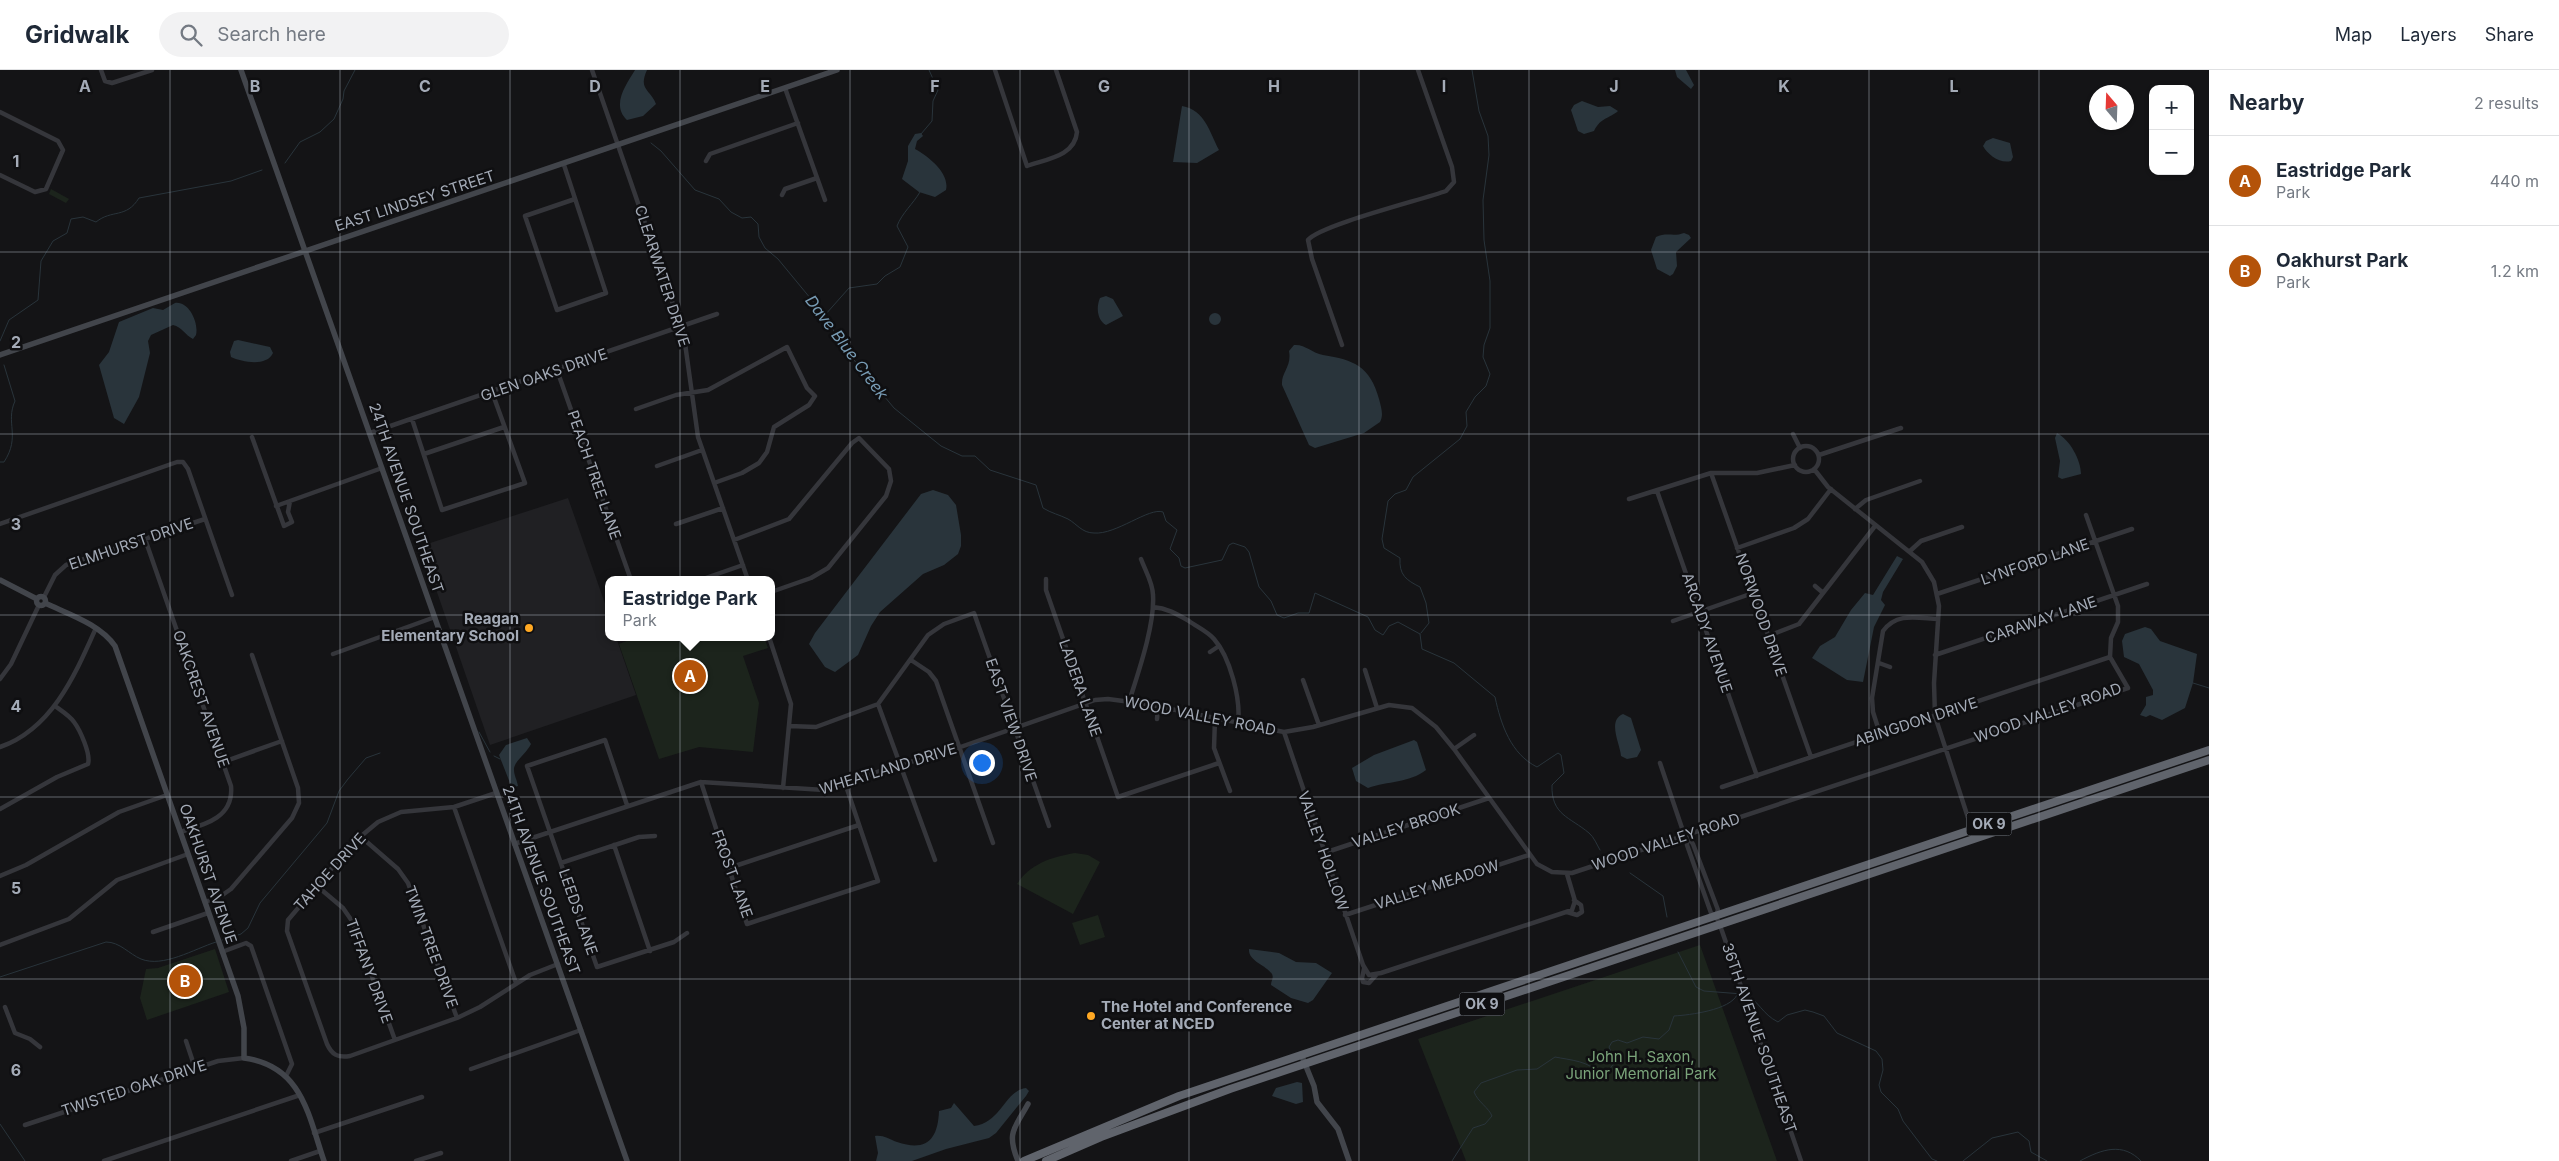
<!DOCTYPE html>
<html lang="en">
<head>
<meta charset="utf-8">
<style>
	:root { --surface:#fff; --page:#f2f2f3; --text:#1f2937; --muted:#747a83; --line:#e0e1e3; --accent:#b45309 }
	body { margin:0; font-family:Inter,sans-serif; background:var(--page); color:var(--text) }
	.controls { position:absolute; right:15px; top:15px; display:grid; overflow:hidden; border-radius:10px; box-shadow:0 1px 4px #0004 }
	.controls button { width:45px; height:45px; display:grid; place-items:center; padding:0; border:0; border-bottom:1px solid var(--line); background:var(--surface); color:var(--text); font:25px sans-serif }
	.compass { position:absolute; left:2089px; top:15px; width:45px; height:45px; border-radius:50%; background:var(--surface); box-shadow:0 1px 4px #0004; rotate:341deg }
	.you { position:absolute; left:981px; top:692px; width:18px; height:18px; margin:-12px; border:4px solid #fff; border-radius:50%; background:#1a73e8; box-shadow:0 0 0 8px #1a73e833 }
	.badge { display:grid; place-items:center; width:32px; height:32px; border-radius:50%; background:var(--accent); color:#fff; font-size:16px; font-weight:700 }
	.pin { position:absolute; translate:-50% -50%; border:2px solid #fff; box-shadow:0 1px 5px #0006 }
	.popup { position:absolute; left:605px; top:506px; width:170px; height:65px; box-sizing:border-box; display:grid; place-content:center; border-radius:10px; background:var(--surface); filter:drop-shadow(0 1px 4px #0005); font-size:16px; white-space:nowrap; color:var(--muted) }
	.popup b { font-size:19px; color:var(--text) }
	.popup::after { content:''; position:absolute; left:50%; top:100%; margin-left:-10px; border:10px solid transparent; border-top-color:var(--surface) }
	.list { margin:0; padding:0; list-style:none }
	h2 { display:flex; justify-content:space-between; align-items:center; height:65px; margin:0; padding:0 20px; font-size:21px }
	h2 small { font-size:16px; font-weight:400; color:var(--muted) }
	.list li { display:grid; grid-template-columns:32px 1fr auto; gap:15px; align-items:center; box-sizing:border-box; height:90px; padding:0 20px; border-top:1px solid var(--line) }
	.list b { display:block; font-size:19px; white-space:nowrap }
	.list p { margin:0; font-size:16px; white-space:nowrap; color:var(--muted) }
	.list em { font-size:16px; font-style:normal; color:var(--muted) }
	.icon { flex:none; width:28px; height:28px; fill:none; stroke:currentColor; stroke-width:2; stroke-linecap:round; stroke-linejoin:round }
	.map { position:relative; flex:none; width:2209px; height:1091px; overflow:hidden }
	header { display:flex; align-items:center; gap:30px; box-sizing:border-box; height:70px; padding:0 25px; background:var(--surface); border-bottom:1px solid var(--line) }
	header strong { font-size:24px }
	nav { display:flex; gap:28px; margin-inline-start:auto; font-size:18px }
	.search { width:350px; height:45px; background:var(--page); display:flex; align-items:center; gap:12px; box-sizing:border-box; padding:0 18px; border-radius:28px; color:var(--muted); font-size:19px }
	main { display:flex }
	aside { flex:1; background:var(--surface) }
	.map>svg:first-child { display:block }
	.built { fill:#202023 }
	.green { fill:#1c241c }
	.water { fill:#29343b }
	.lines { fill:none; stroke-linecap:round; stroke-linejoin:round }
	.stream { stroke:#29343b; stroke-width:1 }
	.street { stroke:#35363b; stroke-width:4.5 }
	.secondary { stroke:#42454b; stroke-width:5.5 }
	.highway { stroke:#60646c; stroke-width:8 }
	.grid { fill:none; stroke:#a4abb7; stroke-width:1; stroke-opacity:0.55 }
	.poi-dot { fill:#ffa823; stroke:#0f0f11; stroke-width:2 }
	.labels { text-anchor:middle; stroke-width:5; stroke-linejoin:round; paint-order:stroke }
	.shield { fill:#0f0f11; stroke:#777c85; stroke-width:1 }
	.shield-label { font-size:14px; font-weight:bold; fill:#a4abb7 }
	.street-label { font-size:15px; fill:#a4abb7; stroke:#0f0f11 }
	.poi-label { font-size:15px; font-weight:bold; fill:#a4abb7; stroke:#0f0f11; text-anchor:end }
	.park-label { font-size:15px; fill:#7aa47a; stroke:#0f0f11 }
	.water-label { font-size:16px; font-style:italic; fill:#789cb5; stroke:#0f0f11 }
	.grid-label { font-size:16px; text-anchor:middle; font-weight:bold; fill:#a4abb7; stroke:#0f0f11; stroke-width:5; stroke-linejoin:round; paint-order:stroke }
</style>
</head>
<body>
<header>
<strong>Gridwalk</strong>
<div class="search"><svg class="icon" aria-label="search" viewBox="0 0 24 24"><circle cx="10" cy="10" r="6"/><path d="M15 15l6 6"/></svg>Search here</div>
<nav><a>Map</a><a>Layers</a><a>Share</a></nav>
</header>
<main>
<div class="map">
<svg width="2209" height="1091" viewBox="0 0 2209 1091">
	<rect width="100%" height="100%" fill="#141416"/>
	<path class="built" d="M568,428L609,545V567H616L636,625L490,675L421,476Z"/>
	<path class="green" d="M51,119L69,129L66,133L49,124Z
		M637,567H764L768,578L743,586L759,633L753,682L699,677L659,689L619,574Z
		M1075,783L1088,785L1100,792L1073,844L1017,814C1030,794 1051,787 1075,783Z
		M1098,845L1105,867L1080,875L1072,853Z
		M1700,875L1777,1091H1466L1418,969Z
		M215,879L229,922L147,950L140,928L146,899L158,898Z"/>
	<path class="water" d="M635,0H647C638,20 650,19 656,34L643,46L627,50C611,35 626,15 635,0Z
		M1675,0H1686L1694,15L1691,19L1677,7Z
		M1582,31L1598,37L1610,36L1618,41C1609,49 1601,47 1594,61L1584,64L1578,61L1571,40L1574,35Z
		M1182,36C1205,40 1209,61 1219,80L1197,93L1173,92Z
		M921,63L923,66L917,71L915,79C928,86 950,103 946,120L935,127L919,122L902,109L908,91V76L915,64Z
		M1993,68L2010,73L2013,87L2011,91C2000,94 1988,85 1983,76L1986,71Z
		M1684,163L1689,165L1691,168L1676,182L1677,196L1673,204L1670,206L1657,199L1651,180L1656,167C1666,162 1674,167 1684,163Z
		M1106,226L1113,229L1123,246L1106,255C1097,250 1096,237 1100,228Z
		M175,233C189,231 199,253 196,265L193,269C185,265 182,257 173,255L151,265L148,271L150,283L139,327L124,354L114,348L99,295L109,282L119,252L153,238L163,240Z
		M1209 249a6 6 0 1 1 12 0a6 6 0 1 1-12 0Z
		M238,270L270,277L273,283C267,297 242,292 231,287L230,282L234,271Z
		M1294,275C1305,274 1312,283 1323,285C1354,290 1370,296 1379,329C1381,337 1384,345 1380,352L1364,363L1315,378L1309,375L1282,315C1281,302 1292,297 1289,281Z
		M2057,363C2070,370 2081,390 2081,404L2062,409L2058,407L2060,391L2055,368Z
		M933,420L948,425L956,435L961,465V476L958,484L944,495L923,504L880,542L871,556L858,585L835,602L825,597L809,574L815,563L921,424Z
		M1897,486L1903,489L1883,522L1881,530L1885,535L1874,557L1863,612L1847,610L1812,588L1820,576L1835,567L1851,540L1865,523L1873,525Z
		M2145,557L2151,559L2160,571L2197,584L2193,613L2185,638L2162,650L2150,645L2146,647L2140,645L2146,635V627L2153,625V620L2139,594L2124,587L2122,571L2125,564Z
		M1623,644L1631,648L1641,680L1637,687L1627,689L1621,686C1620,673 1607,651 1623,644Z
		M527,668L531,674C527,683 513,692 514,700C514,705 517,710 518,716L514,717L510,713L499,685L506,675Z
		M1414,670L1417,672L1426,700C1409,713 1388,711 1368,718L1356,711L1352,698L1374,685Z
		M1249,879L1279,883L1296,892L1316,893L1332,903L1313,930L1308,933L1291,928L1271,915C1271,911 1274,908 1272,904C1266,895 1248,891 1249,879Z
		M1297,1012L1302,1013L1303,1032L1296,1034L1272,1026L1276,1018Z
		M1026,1018L1029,1021L1026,1026L996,1063L989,1068L946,1079L912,1091H876L878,1083L875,1066C884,1065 888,1069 897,1072C926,1082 938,1070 939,1041L951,1038L954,1033L974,1056C1002,1052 1004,1021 1026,1018Z"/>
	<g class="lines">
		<path class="stream" d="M921,64L932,51L933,31L938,20L929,0
			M651,73L661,81L695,120L719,129L731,142L742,148L751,147L758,154L759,167L765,178L778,189L825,246L844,278L894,338L941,376L962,386H975L990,400L1036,415L1043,438C1051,443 1060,445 1068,449C1077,454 1082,463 1094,463C1116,465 1149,437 1163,442L1166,451L1177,460L1170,479L1179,488L1181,496L1185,498L1222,490L1229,475L1233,473L1245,477L1249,482L1259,517L1271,531L1277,545L1284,548L1298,543H1309L1315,523L1368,547L1375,560L1383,565L1389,556L1398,552L1420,564
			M285,93L300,72L320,62L334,49L343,29L344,21L355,0
			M825,245L849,218L877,214L885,206L900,197L908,177L897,156C902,143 913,134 920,122
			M0,271L9,250L38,230L41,191L53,171L67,163L71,149L83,147L96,152C112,139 126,149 139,128L231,111L262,100
			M0,392H4C21,366 5,353 15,331L4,295
			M1421,563L1429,553L1426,533L1420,517C1406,510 1399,505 1400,488L1384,478L1382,469L1388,431L1395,424L1406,420L1413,407L1460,369L1467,356L1466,342L1475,327L1486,316L1490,304L1483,287L1484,275L1490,258V211L1484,170L1483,130L1489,85L1488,66L1479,41L1472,0
			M1420,564L1422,579L1454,593L1495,627C1501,655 1511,684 1537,697L1558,683L1561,685L1564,703L1552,715C1551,745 1570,747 1589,763C1594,767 1597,775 1600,780
			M2193,613L2209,618
			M479,662L490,682
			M494,686L500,689
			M1630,803L1663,826L1667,847
			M222,870L241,864L248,858L260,833L327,753L339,721L348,709L366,688L380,683
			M1678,882L1696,917L1704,921L1742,924
			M0,907L106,872C120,872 129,884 141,889C163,898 194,879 216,872
			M1746,925C1759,931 1762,944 1778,952L1787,945L1805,940L1813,942L1824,946L1837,963L1876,981L1882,989L1883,1000L1879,1015L1881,1022L1898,1039L1903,1051L1922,1076L1932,1089L1937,1091
			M0,1054L25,1091
			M1452,1091L1473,1058L1485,1054L1492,1046C1489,1038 1478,1032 1474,1022L1481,1013L1517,1000L1537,999L1555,987C1570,990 1590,991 1599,1004L1605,1005L1615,992L1609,977L1612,972L1618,970L1627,973L1643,967L1659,969L1669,960L1674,946C1690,945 1730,940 1737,925
			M1963,1091L1992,1068L2018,1062L2029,1071L2031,1082L2047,1091
			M2080,1091C2102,1079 2123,1072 2141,1091"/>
		<path class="street" d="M101,0L105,11L112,13L152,0
			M592,0L684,266L698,367L748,510
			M995,0L1027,96C1047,89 1075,86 1077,62L1056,0
			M785,18L825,130
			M0,42L58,71L63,80L46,119L35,122L0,105
			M706,91L710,84L798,53
			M564,95L606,223L557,240L525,146L575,129
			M782,125L785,119L817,108
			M1342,275L1312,189L1308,170C1320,155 1421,130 1446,121L1454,112L1452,97L1418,0
			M557,300L631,510
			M636,339L676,325L708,320L787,277L807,318L815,326L809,335L774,357L767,382L759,393L742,403L714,413
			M412,349L442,440L525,413L492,322
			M370,363L717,244
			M1793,364L1800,378
			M252,367L284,456L292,452L288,442L290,431
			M1793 389a13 13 0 1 1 26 0a13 13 0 1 1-26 0Z
			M424,384L504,357
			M1819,385L1901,358
			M657,396L702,380
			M1814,399L1828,417L1922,492L1934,512L1939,536L1934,613L1935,646L1972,760
			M1711,403L1811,687
			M1657,421L1757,706
			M1629,429L1711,403H1757L1795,395
			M276,436L382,398
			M1855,439L1866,430L1920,411
			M0,454L177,392H183L188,399L232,525
			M676,454L723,438
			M145,469L231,716C234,748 204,755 180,762
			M734,470L789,449L852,373L859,368L889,399L891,411L886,426L828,498L811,508L771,522
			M1737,478L1794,458L1808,449L1831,419
			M1910,481L1921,471L1962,457
			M1046,509V520L1118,727L1219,693
			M700,510L743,495
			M1815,516L1822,522
			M1937,524L2132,459
			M44,527L55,505L66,495L205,449
			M1153,537C1167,538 1177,544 1189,551C1197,557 1207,561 1214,569C1230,587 1241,629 1238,653
			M1673,551L1753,523
			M1768,566L1799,554L1875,456
			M769,567L791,634L783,718
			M1210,582L1219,576
			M333,584L435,547
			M1935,585L2147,514
			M911,590L929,602L936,611L993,773
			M1879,593L1890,597
			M1365,600L1377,638
			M0,609L11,594L39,535
			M1303,610L1319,655
			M1129,632C1138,603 1155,555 1153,525C1153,513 1145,500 1141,489
			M878,634L935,790
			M1157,649L1158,637
			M1215,649L1214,678L1230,721
			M789,656L816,657L878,634L928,565L944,554L974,543L1049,756
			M1284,662L1363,895L1369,905L1381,903L1572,840L1575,831L1567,804
			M1880,664L1873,642L1872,628L1883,561C1897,542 1917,548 1938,549
			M0,677C52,659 75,605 96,558
			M1454,679L1474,665
			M223,692L282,671
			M1660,693L1685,767
			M701,712L747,854L878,811L845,713
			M1722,717L2110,587
			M496,723L454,737L401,742L378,752L354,772L288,850L287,861L327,974C332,985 338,988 350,986L457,948L480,937L530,905L558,894
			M627,735L605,670L527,696L597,897L674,872L687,863
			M454,737L516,913
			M0,739L57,707L88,694C91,684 80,660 74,652C70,646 62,641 55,636
			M360,766L398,799L408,813L457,948
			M1687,766V775L1711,843L1716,846L1722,861L1801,1091
			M1687,766L1693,774L1715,832L1718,840L1716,845
			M514,774L701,712L824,720L901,694L932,687L1095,630L1108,629L1146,634L1284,662L1313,657L1389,635L1412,638L1436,657L1454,679L1537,794L1552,802L1572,803L2128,618L2110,587L2111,568L2118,552V536L2086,445
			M614,775L650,881
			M1324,783L1489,728
			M561,793L639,767L655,766
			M729,798L859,755
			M0,806L26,795L119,742L167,725
			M317,816L343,838L352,851L395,970
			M205,832L221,826L231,819L292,748L299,733L298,718L252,585
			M1567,842L1577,845L1582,842L1581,835L1574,830
			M1345,845L1529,785
			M153,862L208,843
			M0,875L69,849L117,810L188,784
			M222,882L246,873L251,876L292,994L286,1006
			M1364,899L1362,908L1363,912L1369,913L1376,905
			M5,937L15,963L30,969L40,977
			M186,971L195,998
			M471,999L581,960
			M25,1055L218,991L244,988
			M314,1063L422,1027
			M104,1091L300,1025
			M291,1091L320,1081
			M416,1091L441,1083"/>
		<path class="secondary" d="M241,0L627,1091
			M0,285L837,0
			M0,510L37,529
			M36.5 531a4.5 4.5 0 1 1 9 0a4.5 4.5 0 1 1-9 0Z
			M45,533C68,544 100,554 115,576L238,926L244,958V988C302,996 308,1044 324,1091
			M1301,984L1314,1016L1317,1032L1338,1059L1349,1091
			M1018,1091C1006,1062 1015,1058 1028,1034"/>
		<path class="highway" d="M1024,1091L1179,1026L2209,680
			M1046,1091L1101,1067L1230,1019L2209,690"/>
	</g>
	<path class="grid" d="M170,0V1091M340,0V1091M510,0V1091M680,0V1091M850,0V1091M1020,0V1091M1189,0V1091M1359,0V1091M1529,0V1091M1699,0V1091M1869,0V1091M2039,0V1091M0,182H2209M0,364H2209M0,545H2209M0,727H2209M0,909H2209"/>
	<g class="poi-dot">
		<circle cx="529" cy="558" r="5"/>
		<circle cx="1091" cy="946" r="5"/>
	</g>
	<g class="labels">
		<g class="shield">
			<rect x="1966.5" y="742.5" width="45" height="23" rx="4"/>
			<rect x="1459.5" y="922.5" width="45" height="23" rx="4"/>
		</g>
		<g class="shield-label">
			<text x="1989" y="759">OK 9</text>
			<text x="1482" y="939">OK 9</text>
		</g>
		<g class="street-label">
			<text transform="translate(415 131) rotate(-18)" y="5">EAST LINDSEY STREET</text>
			<text transform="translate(662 206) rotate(72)" y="5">CLEARWATER DRIVE</text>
			<text transform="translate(544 305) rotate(-19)" y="5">GLEN OAKS DRIVE</text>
			<text transform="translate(594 405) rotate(71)" y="5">PEACH TREE LANE</text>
			<text transform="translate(406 428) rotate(71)" y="5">24TH AVENUE SOUTHEAST</text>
			<text transform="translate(131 474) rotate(-19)" y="5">ELMHURST DRIVE</text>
			<text transform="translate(2035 492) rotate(-19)" y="5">LYNFORD LANE</text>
			<text transform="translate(1761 545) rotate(71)" y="5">NORWOOD DRIVE</text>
			<text transform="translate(2041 550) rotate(-19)" y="5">CARAWAY LANE</text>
			<text transform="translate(1707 563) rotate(71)" y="5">ARCADY AVENUE</text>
			<text transform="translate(1080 618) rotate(71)" y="5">LADERA LANE</text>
			<text transform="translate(201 629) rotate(71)" y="5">OAKCREST AVENUE</text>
			<text transform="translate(2048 643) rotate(-19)" y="5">WOOD VALLEY ROAD</text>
			<text transform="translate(1200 646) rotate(11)" y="5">WOOD VALLEY ROAD</text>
			<text transform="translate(1011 650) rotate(71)" y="5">EAST VIEW DRIVE</text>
			<text transform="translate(1916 652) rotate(-18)" y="5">ABINGDON DRIVE</text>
			<text transform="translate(888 699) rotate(-17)" y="5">WHEATLAND DRIVE</text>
			<text transform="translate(1406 756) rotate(-18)" y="5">VALLEY BROOK</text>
			<text transform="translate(1666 772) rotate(-18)" y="5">WOOD VALLEY ROAD</text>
			<text transform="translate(1323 781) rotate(71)" y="5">VALLEY HOLLOW</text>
			<text transform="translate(330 802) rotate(-48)" y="5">TAHOE DRIVE</text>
			<text transform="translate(208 804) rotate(71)" y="5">OAKHURST AVENUE</text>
			<text transform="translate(732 804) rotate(70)" y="5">FROST LANE</text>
			<text transform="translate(541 810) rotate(70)" y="5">24TH AVENUE SOUTHEAST</text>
			<text transform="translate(1437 815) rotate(-18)" y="5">VALLEY MEADOW</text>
			<text transform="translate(578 842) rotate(71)" y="5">LEEDS LANE</text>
			<text transform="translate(431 877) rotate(70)" y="5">TWIN TREE DRIVE</text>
			<text transform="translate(369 901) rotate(70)" y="5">TIFFANY DRIVE</text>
			<text transform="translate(1759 968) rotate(71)" y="5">36TH AVENUE SOUTHEAST</text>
			<text transform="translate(134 1018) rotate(-18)" y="5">TWISTED OAK DRIVE</text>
		</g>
		<g class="poi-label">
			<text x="519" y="554">Reagan<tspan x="519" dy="17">Elementary School</tspan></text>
			<text x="1101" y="942" text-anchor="start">The Hotel and Conference<tspan x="1101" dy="17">Center at NCED</tspan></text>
		</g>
		<g class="park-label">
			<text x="1641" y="992">John H. Saxon,<tspan x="1641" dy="17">Junior Memorial Park</tspan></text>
		</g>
		<g class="water-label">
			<text transform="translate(847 277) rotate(53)" y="6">Dave Blue Creek</text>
		</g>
	</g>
	<g class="grid-label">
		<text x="85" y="22">A</text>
		<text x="255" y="22">B</text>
		<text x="425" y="22">C</text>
		<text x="595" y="22">D</text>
		<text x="765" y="22">E</text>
		<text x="935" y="22">F</text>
		<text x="1104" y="22">G</text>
		<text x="1274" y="22">H</text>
		<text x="1444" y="22">I</text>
		<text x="1614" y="22">J</text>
		<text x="1784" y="22">K</text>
		<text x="1954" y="22">L</text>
		<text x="16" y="97">1</text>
		<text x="16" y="278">2</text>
		<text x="16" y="460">3</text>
		<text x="16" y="642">4</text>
		<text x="16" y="824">5</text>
		<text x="16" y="1006">6</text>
	</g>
</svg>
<div class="controls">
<button>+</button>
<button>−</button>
</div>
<svg class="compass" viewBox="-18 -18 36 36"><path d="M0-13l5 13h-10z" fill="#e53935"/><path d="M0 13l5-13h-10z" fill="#747a83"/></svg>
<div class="you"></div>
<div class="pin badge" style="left:690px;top:606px">A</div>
<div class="popup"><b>Eastridge Park</b>Park</div>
<div class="pin badge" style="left:185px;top:911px">B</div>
</div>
<aside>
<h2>Nearby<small>2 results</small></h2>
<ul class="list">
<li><span class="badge">A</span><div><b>Eastridge Park</b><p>Park</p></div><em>440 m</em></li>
<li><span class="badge">B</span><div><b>Oakhurst Park</b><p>Park</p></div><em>1.2 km</em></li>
</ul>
</aside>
</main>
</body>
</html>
